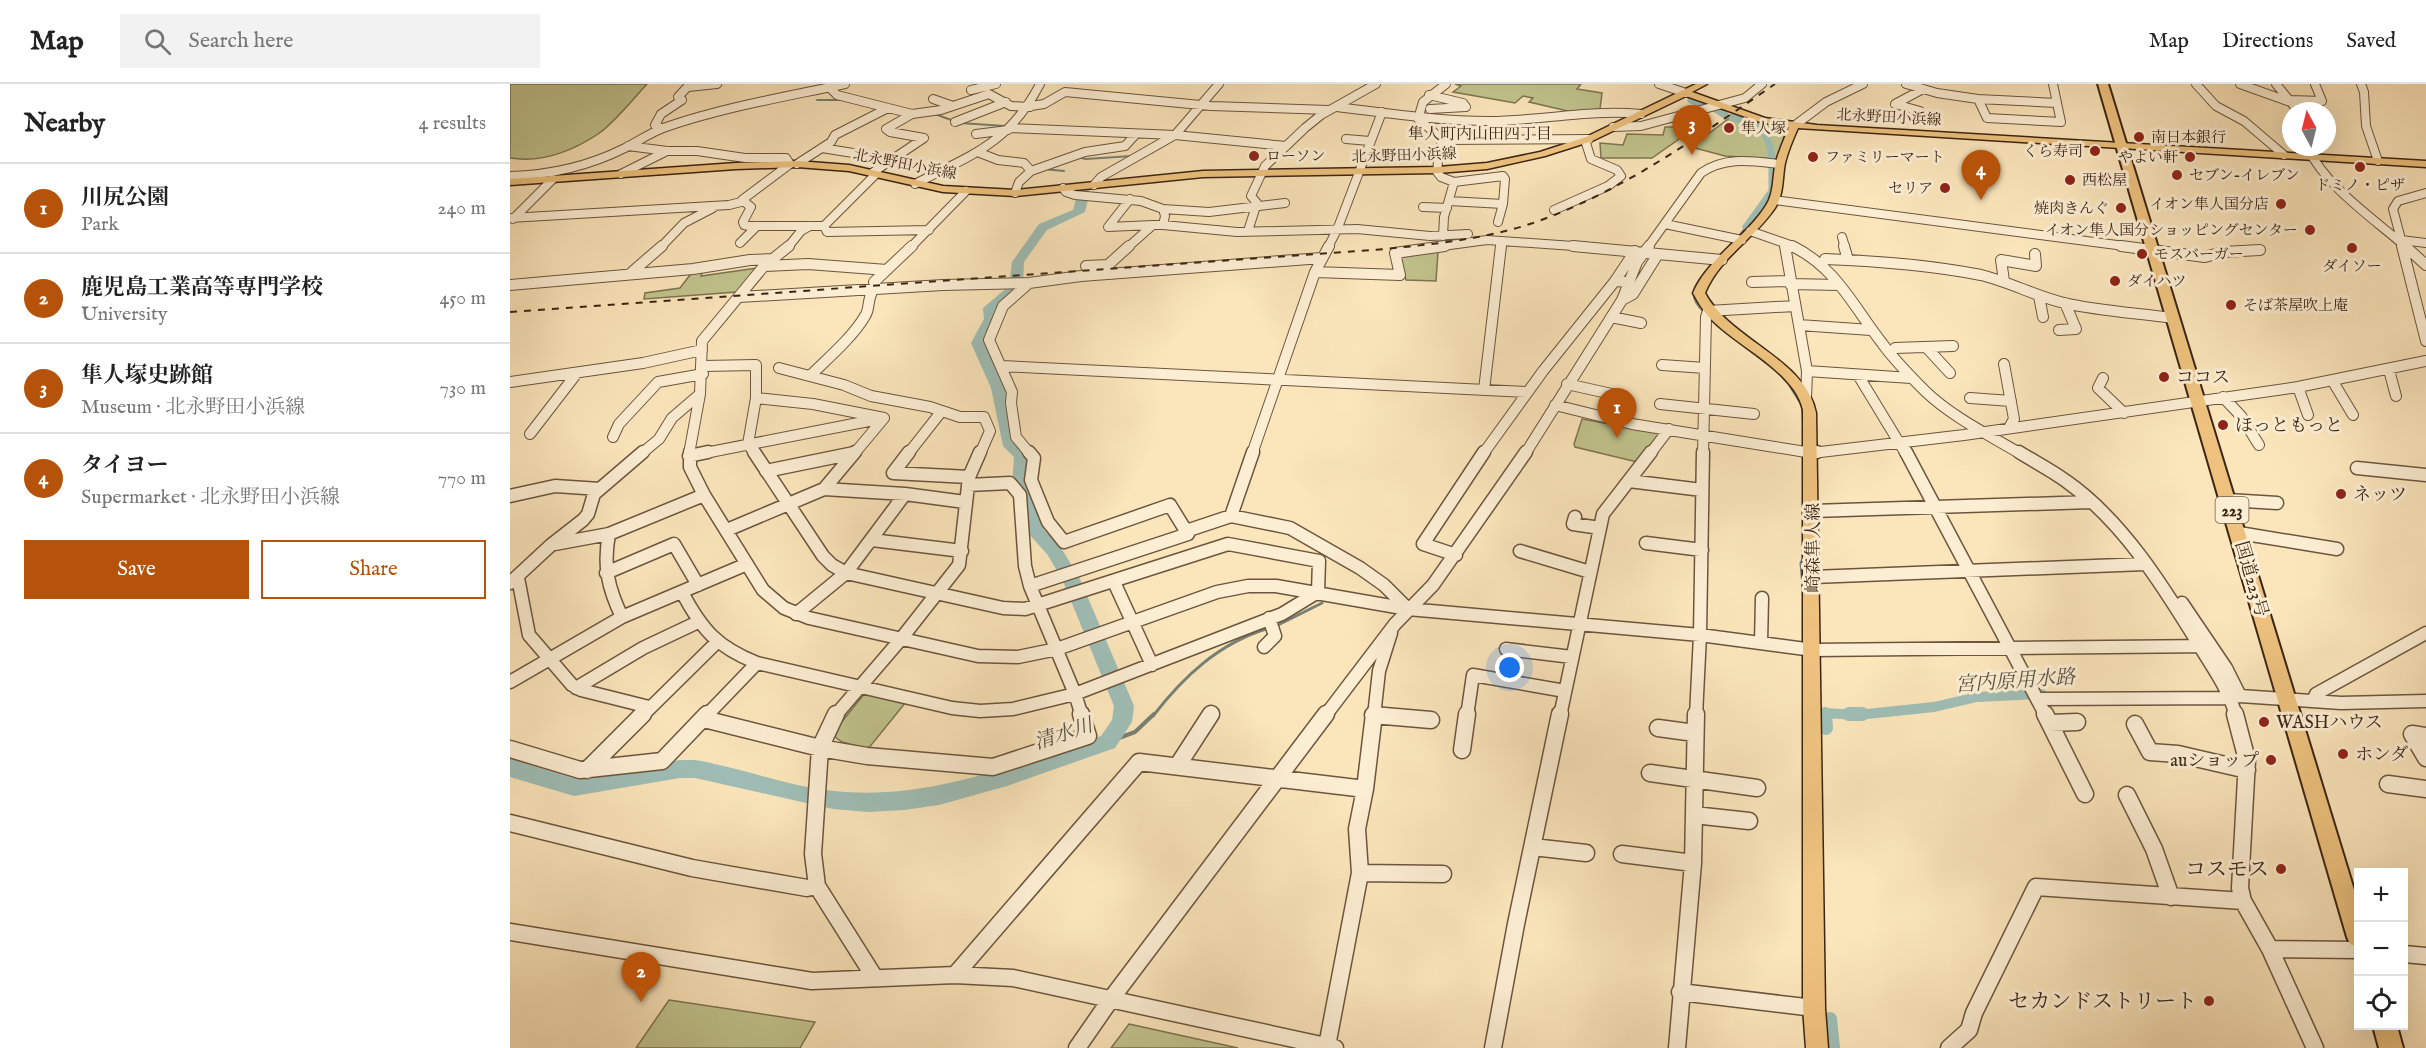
<!DOCTYPE html>
<html lang="en">
<head>
<meta charset="utf-8">
<style>
	:root { --surface:#fff; --page:#f2f2f2; --text:#222; --muted:#767676; --line:#e0e0e0; --accent:#b45309 }
	body { margin:0; font-family:"IM FELL English","Noto Serif JP",serif; background:var(--page); color:var(--text) }
	.controls { position:absolute; right:18px; bottom:18px; display:grid; overflow:hidden; border-radius:0px; box-shadow:0 6px 24px #0002 }
	.controls button { width:54px; height:54px; display:grid; place-items:center; padding:0; border:0; border-bottom:2px solid var(--line); background:var(--surface); color:var(--text); font:30px sans-serif }
	.compass { position:absolute; left:1772px; top:18px; width:54px; height:54px; border-radius:50%; background:var(--surface); box-shadow:0 6px 24px #0002; rotate:353deg }
	.you { position:absolute; left:1000px; top:584px; width:21px; height:21px; margin:-15px; border:4px solid #fff; border-radius:50%; background:#1a73e8; box-shadow:0 0 0 9px #1a73e833 }
	.badge { display:grid; place-items:center; width:39px; height:39px; border-radius:50%; background:var(--accent); color:#fff; font-size:20px; font-weight:700 }
	.pin { position:absolute; translate:-50% -50px; filter:drop-shadow(0 2px 3px #0008) }
	.pin::after { content:''; position:absolute; top:32px; width:21px; height:18px; background:inherit; clip-path:polygon(0 0,100% 0,50% 100%) }
	.list { margin:0; padding:0; list-style:none }
	h2 { display:flex; justify-content:space-between; align-items:center; height:78px; margin:0; padding:0 24px; font-size:26px }
	h2 small { font-size:20px; font-weight:400; color:var(--muted) }
	.list li { display:grid; grid-template-columns:39px 1fr auto; gap:18px; align-items:center; box-sizing:border-box; height:90px; padding:0 24px; border-top:2px solid var(--line) }
	.list b { display:block; font-size:22px; white-space:nowrap }
	.list p { margin:0; font-size:20px; white-space:nowrap; color:var(--muted) }
	.list em { font-size:20px; font-style:normal; color:var(--muted) }
	.actions { display:flex; gap:12px; padding:18px 24px }
	.actions a { flex:1; padding:14px 0; border:2px solid var(--accent); border-radius:0px; text-align:center; font-size:21px; color:var(--accent) }
	.actions .main { background:var(--accent); color:#fff }
	.icon { flex:none; width:33px; height:33px; fill:none; stroke:currentColor; stroke-width:2; stroke-linecap:round; stroke-linejoin:round }
	.map { position:relative; flex:none; width:1916px; height:964px; overflow:hidden }
	header { display:flex; align-items:center; gap:36px; box-sizing:border-box; height:84px; padding:0 30px; background:var(--surface); border-bottom:2px solid var(--line) }
	header strong { font-size:28px }
	nav { display:flex; gap:33px; margin-inline-start:auto; font-size:21px }
	.search { width:420px; height:54px; background:var(--page); display:flex; align-items:center; gap:15px; box-sizing:border-box; padding:0 21px; border-radius:0px; color:var(--muted); font-size:22px }
	main { display:flex }
	aside { flex:1; background:var(--surface) }
	.map>svg:first-child { display:block }
	.green { fill:#c1c48e; stroke:#7e7451; stroke-width:1.5 }
	.lines { fill:none; stroke-linecap:round; stroke-linejoin:round }
	.stream-far2 { stroke:#778175; stroke-width:2 }
	.stream-far1 { stroke:#778175; stroke-width:3 }
	.stream { stroke:#778175; stroke-width:4 }
	.canal-far2 { stroke:#9fbeb6; stroke-width:7 }
	.canal-far1 { stroke:#9fbeb6; stroke-width:10 }
	.canal { stroke:#9fbeb6; stroke-width:14 }
	.river { fill:#9fbeb6; fill-rule:evenodd }
	.minor-far3-casing { stroke:#6c553e; stroke-width:10 }
	.minor-far2-casing { stroke:#6c553e; stroke-width:12 }
	.minor-far1-casing { stroke:#6c553e; stroke-width:15 }
	.minor-casing { stroke:#6c553e; stroke-width:19 }
	.major-casing { stroke:#3c2514; stroke-width:3 }
	.highway-casing { stroke:#3c2514; stroke-width:4 }
	.minor-far3 { stroke:#fceed3; stroke-width:8 }
	.minor-far2 { stroke:#fceed3; stroke-width:10 }
	.minor-far1 { stroke:#fceed3; stroke-width:12 }
	.minor { stroke:#fceed3; stroke-width:16 }
	.major { fill:#eec27e; fill-rule:evenodd }
	.highway { fill:#eec27e; fill-rule:evenodd }
	.rail { stroke:#3c2514; stroke-width:2; stroke-dasharray:7 7; stroke-linecap:butt }
	.poi-dot { fill:#8f2418; stroke:#fceed3; stroke-width:2 }
	.labels { text-anchor:middle; stroke-width:6; stroke-linejoin:round; paint-order:stroke }
	.far-street-label { font-size:15px; fill:#3c2514; stroke:#fceed3 }
	.far-poi-label { font-size:15px; fill:#3c2514; stroke:#fceed3; text-anchor:start }
	.far-neighbourhood-label { font-size:16px; fill:#3c2514; stroke:#fceed3 }
	.shield { fill:#fceed3; stroke:#76614d; stroke-width:1.5 }
	.shield-label { font-size:16px; font-weight:bold; fill:#3c2514 }
	.poi-label { font-size:18px; fill:#3c2514; stroke:#fceed3; text-anchor:start }
	.street-label { font-size:18px; fill:#3c2514; stroke:#fceed3 }
	.water-label { font-size:20px; font-style:italic; fill:#5a5345; stroke:#fceed3 }
	.near-poi-label { font-size:21px; fill:#3c2514; stroke:#fceed3; text-anchor:end }
</style>
</head>
<body>
<header>
<strong>Map</strong>
<div class="search"><svg class="icon" aria-label="search" viewBox="0 0 24 24"><circle cx="10" cy="10" r="6"/><path d="M15 15l6 6"/></svg>Search here</div>
<nav><a>Map</a><a>Directions</a><a>Saved</a></nav>
</header>
<main>
<aside>
<h2>Nearby<small>4 results</small></h2>
<ul class="list">
<li><span class="badge">1</span><div><b>川尻公園</b><p>Park</p></div><em>240 m</em></li>
<li><span class="badge">2</span><div><b>鹿児島工業高等専門学校</b><p>University</p></div><em>450 m</em></li>
<li><span class="badge">3</span><div><b>隼人塚史跡館</b><p>Museum · 北永野田小浜線</p></div><em>730 m</em></li>
<li><span class="badge">4</span><div><b>タイヨー</b><p>Supermarket · 北永野田小浜線</p></div><em>770 m</em></li>
</ul>
<div class="actions"><a class="main">Save</a><a>Share</a></div>
</aside>
<div class="map">
<svg width="1916" height="964" viewBox="0 0 1916 964">
	<rect width="100%" height="100%" fill="#fbe5bb"/>
	<filter id="stains"><feTurbulence type="fractalNoise" baseFrequency=".00333" numOctaves="4"/><feColorMatrix values="0 0 0 0 .2 0 0 0 0 .09 0 0 0 0 .02 0 0 0 .5 -.17"/></filter>
	<radialGradient id="worn" r=".72"><stop offset=".6" stop-color="#630" stop-opacity="0"/><stop offset="1" stop-color="#630" stop-opacity=".3"/></radialGradient>
	<path class="green" d="M0,0H137C124,14 103,40 88,50C61,68 32,79 0,74Z
		M945,0H1071L1067,5L1092,9L1090,25L1062,28L1019,18L1023,14L1013,12L1005,19L943,8L951,2Z
		M1222,32L1276,45L1268,75L1215,72L1181,63Z
		M1155,43H1187L1172,45L1169,55L1142,74H1091L1090,59L1113,61L1117,50L1153,51Z
		M928,168L926,197L896,196L888,171Z
		M247,184L227,208L134,215L135,209L170,204L183,187L193,186L191,192Z
		M1072,335L1149,349L1148,359L1127,378L1065,363L1064,360Z
		M355,609L396,618L358,665L332,658L325,653L330,640Z
		M159,916L305,938L290,964H126Z
		M619,940L728,964H601Z"/>
	<g class="lines">
		<path class="stream-far2" d="M307,16H332
			M422,29L444,37
			M450,39L495,42
			M672,49L694,23
			M567,73L576,75L622,72
			M634,73L662,57
			M533,85L554,87
			M1228,153L1236,143
			M1208,173L1225,156
			M1194,228C1172,208 1189,197 1203,178
			M1276,296L1292,322L1293,339"/>
		<path class="stream-far1" d="M1293,502L1291,479L1294,474
			M766,542L812,519
			M643,632C674,592 709,559 759,544"/>
		<path class="stream" d="M598,658L625,648L644,630"/>
		<path class="canal-far2" d="M1181,16L1196,22
			M1204,24L1215,31
			M1222,33C1249,40 1259,46 1262,75
			M1236,143L1262,107V83"/>
		<path class="canal-far1" d="M1315,632V629L1347,631L1424,623L1467,613L1532,610"/>
		<path class="canal" d="M1315,630L1316,644
			M1339,630H1352
			M1320,935L1323,964"/>
		<path class="river" d="M574,103L580,107L575,128L537,146L514,178L513,203L487,225L488,235L475,259L497,304L509,360L520,371L518,400L525,409L534,446L550,462L570,495L624,622L622,638L605,664L497,702L429,721L394,726L358,728L323,725L185,694H170L64,712L0,693V675L64,694L170,676H185C232,684 277,702 324,707C417,717 504,681 591,652L602,636L604,622L552,495L537,470L517,448L509,410L502,401L504,373L493,362L481,304L461,259L474,235L473,224L499,202L502,178L529,140L563,126L568,107Z"/>
		<defs>
			<path id="minor-far3" d="M936,0L913,18L908,35L933,56L1079,55
				M1149,0L1176,9
				M1396,0L1427,9L1468,15
				M1543,0L1551,38L1477,34L1468,15L1547,19
				M1686,0L1706,22L1734,37L1774,71
				M1730,0L1783,19
				M1766,0L1788,27
				M1851,0L1854,8L1856,42L1868,77
				M178,3L207,0
				M320,4L327,11L402,30L431,26L479,10L501,22L520,23
				M461,6L486,0
				M919,11L953,19L956,23L920,25
				M423,15L443,22
				M1780,16L1812,17L1805,0
				M521,22L534,20L555,8L701,22L819,26
				M827,23C877,29 928,37 979,37C1030,37 1080,25 1131,30
				M1410,27L1385,20L1413,5
				M445,38L496,18
				M1284,42L1316,18L1353,0
				M1103,43L1131,42L1235,14L1252,0
				M151,44L145,41L151,30L172,16L168,13L180,0
				M501,44L665,51L776,62
				M466,50L498,46
				M836,55L860,57
				M933,56L929,66L927,88L931,93L944,98L934,133L933,152
				M118,62L157,67H187L235,74H276L280,80L232,116L241,123L233,138L234,141L239,142H314L366,90
				M1797,63C1817,104 1863,134 1896,163
				M312,64L343,69
				M470,69L488,76L514,79L521,87L509,98L505,109
				M854,72H878
				M287,80L321,58L325,51L378,24
				M521,87L575,68L615,62L626,50
				M362,89L414,54L380,48L376,45L402,30
				M111,90L157,67
				M0,92C40,91 79,82 115,64C129,57 141,48 156,43C214,23 275,13 335,0
				M405,100C461,71 499,60 530,0
				M584,101L591,93L665,51L709,0
				M553,104L556,108L565,111L631,117L653,125L655,132L653,141L727,148L847,145L920,152L958,150
				M620,115L598,143L643,141
				M1264,116L1622,163
				M939,117L993,120L995,95L993,92L944,98
				M913,123L937,124
				M653,125L699,128L775,119
				M1044,126L1098,102L1111,92L1107,86L1081,75L1075,56
				M0,134L219,121L235,117
				M3,135L43,95
				M988,138L993,120
				M1155,140L1232,156
				M314,142L317,148L419,146
				M738,147L747,119L741,112L755,82L795,44L811,31L866,0
				M1240,147L1286,163
				M1332,153L1335,163
				M1891,156L1916,159
				M230,159L247,142
				M1274,159L1275,163
				M151,163L174,139L203,124
				M278,163L291,147L300,142
				M401,163L456,107
				M618,163L643,141H653
				M818,163L827,146L872,28
				M925,163L977,156L1078,163
				M991,163L992,157
				M1138,163L1191,89C1215,72 1242,77 1270,80
				M1893,163L1883,125L1888,117L1916,109"/>
			<path id="minor-far2" d="M1063,162L1212,176
				M1275,162L1297,287L1296,315
				M1282,162C1326,183 1343,222 1372,259C1384,276 1400,292 1415,307C1442,333 1479,351 1511,370
				M1334,162L1338,176
				M1611,162L1695,173L1713,168L1750,166
				M1892,162L1916,257
				M1895,162L1916,181
				M1315,175C1366,177 1420,181 1471,191C1500,198 1525,212 1554,219C1589,227 1627,229 1663,234
				M255,182L298,180L377,186
				M576,182L598,181L619,162
				M122,188L152,162
				M805,188L890,191L885,169L935,162
				M1105,197L1125,167
				M1494,197L1491,176L1526,182L1525,170
				M364,198L402,162
				M1242,198L1280,197
				M519,199L493,222L479,256L502,308L501,319L506,353L520,370
				M1280,200L1329,201
				M0,201L183,185L240,176L263,175
				M1529,212L1533,233
				M229,213L433,201L519,199L571,192L812,174
				M1112,216L1123,210L1148,170
				M1101,233L1131,239
				M1289,241L1361,246
				M1549,246L1566,245L1555,219
				M1416,263L1440,289
				M1385,264L1443,262
				M1494,280L1504,335L1499,344
				M1152,281L1195,284
				M193,282L246,281V314L238,360L245,370
				M492,282L1017,308
				M269,284L334,301L361,312L420,323L450,333H474L480,347L470,370
				M1879,286L1886,312
				M1297,287L1401,294
				M1348,291L1396,370
				M300,292C317,275 343,253 355,232C360,225 357,216 363,206
				M1593,294L1588,304L1614,329
				M1822,296L1843,331
				M0,298L133,279L192,266
				M1057,300L1106,311
				M1788,303L1798,331
				M974,306L991,162
				M1713,313L1731,332L1749,361
				M246,314L303,320L374,334L344,370
				M1460,314L1501,317
				M1150,320L1244,330
				M1045,321L1122,340L1302,369L1454,351L1788,303L1916,277
				M20,350L67,289
				M103,353L109,340L148,298L193,290
				M131,370L149,355L162,334L190,310
				M179,370L190,310L192,257L254,182L279,162
				M190,370L369,335
				M340,370L344,369
				M398,370L431,328
				M742,370L805,188L819,162
				M973,370L1033,287L1105,197L1119,198
				M1015,370L1112,216L1127,178L1139,162
				M1140,370L1159,345
				M1193,370L1196,233L1198,227L1285,222"/>
			<path id="minor-far1" d="M180,368V383L194,411L253,506L274,524L299,534L468,572L508,573L547,565L707,508L738,502H766L898,525L1190,551L1303,566L1701,562
				M244,368L313,472L322,481L336,489L493,524L515,525L718,460L809,477L808,508
				M399,368L383,389L459,393
				M519,368L524,374L521,396L538,438L554,458L660,421L676,447
				M1298,368H1307
				M1396,368L1536,632
				M1509,368C1525,378 1541,386 1556,397C1612,436 1653,502 1688,559C1702,583 1719,605 1726,632
				M179,372L198,368
				M1847,384L1916,391
				M256,387L344,369
				M1119,397L1192,406
				M458,401L500,399L510,411L515,482L520,502L565,610L572,632
				M314,405L395,410L455,418
				M0,412L45,402L90,405
				M1718,416L1767,419
				M1303,427L1581,418
				M721,432L743,368
				M1065,433L1063,440L1090,444
				M217,446L314,405L345,368
				M1729,449L1827,465
				M99,450C93,482 98,504 112,533
				M362,456L452,467
				M1136,459L1192,466
				M45,460L99,450L194,411
				M1010,467L1080,488
				M946,471L913,460L974,368
				M96,489L164,460L188,501
				M1303,493L1635,480
				M8,494L19,551L62,601L71,606L139,623
				M604,498L642,581
				M0,499L41,461L73,436L78,430L84,410L133,368
				M520,502L678,450L676,447L721,432L780,444L850,484L874,501L898,525
				M172,508C192,546 207,563 247,579L442,624L470,627L503,625L565,610L772,530L808,508
				M286,530L336,489L395,410
				M1251,559L1252,514
				M754,563L765,552L759,534
				M996,565L1062,573
				M0,598L112,533L237,480
				M66,604L133,564L188,538
				M1730,612L1831,619L1916,617
				M1527,615L1721,614L1730,612L1716,584L1672,519
				M1803,617L1806,610L1916,549
				M863,631L874,632
				M132,632L206,559
				M196,632L247,579
				M325,632L391,555L449,481L459,393L470,368
				M700,632L701,630
				M815,632L885,540L923,501L1016,368
				M864,632L869,587L881,549
				M957,632L963,591L1055,607
				M1050,632L1093,430L1141,368
				M1186,632L1190,551L1193,368"/>
			<path id="minor" d="M326,630L310,664L303,770L307,802L365,894
				M1535,630L1575,710
				M1725,630L1737,676L1730,804L1733,817L1760,865L1805,964
				M863,631L921,636
				M194,635L310,664L357,672L483,683L578,652L571,630
				M1540,639L1567,638
				M1625,640L1640,668L1668,670L1737,686
				M1148,644L1185,649
				M1916,652L1902,650L1916,674
				M0,665L70,686L152,677L197,630
				M952,666L957,630
				M668,681L701,630
				M77,686L133,630
				M1140,689L1247,704
				M1878,700L1916,705
				M1617,711L1644,765L1661,813
				M1184,731L1239,737
				M0,739L182,784L297,804L307,802
				M1023,763L1076,769
				M1112,770L1183,779
				M850,789L933,790
				M0,848L302,897L445,891L503,894L825,964
				M1760,865L1848,866
				M1894,870L1916,872
				M445,891L629,678L855,705
				M1170,908L1304,924
				M817,962L850,789L847,745L855,705L864,630
				M567,964L601,915L816,630
				M983,964L1006,840L1050,630
				M1167,964L1183,779L1186,630
				M1439,964L1459,946L1464,929L1526,803L1733,817"/>
			<path id="major" d="M1186,0H1197L1182,8L1255,34L1307,41L1916,77V83L1288,44C1283,55 1278,67 1275,79C1272,94 1274,110 1265,124C1244,155 1210,173 1195,209C1220,256 1296,275 1306,329L1315,924L1318,964H1296L1293,924V326C1285,289 1231,264 1205,239C1195,230 1189,220 1183,209C1199,173 1234,155 1255,123C1265,109 1262,93 1266,78C1269,66 1275,54 1279,43L1250,38L1176,12L1082,57L1035,72L977,85L928,89L693,93L505,112L433,108L339,87L287,83L226,85L0,101V95L226,79L287,77L339,81L433,102L505,106L693,87L928,83L977,79L1030,68L1076,53Z"/>
			<path id="highway" d="M1588,0H1598L1848,819V863L1840,860L1837,853Z
				M1863,942H1887L1893,964H1869Z"/>
		</defs>
		<use href="#minor-far3" class="minor-far3-casing"/>
		<use href="#minor-far2" class="minor-far2-casing"/>
		<use href="#minor-far1" class="minor-far1-casing"/>
		<use href="#minor" class="minor-casing"/>
		<use href="#major" class="major-casing"/>
		<use href="#highway" class="highway-casing"/>
		<use href="#minor-far3" class="minor-far3"/>
		<use href="#minor-far2" class="minor-far2"/>
		<use href="#minor-far1" class="minor-far1"/>
		<use href="#minor" class="minor"/>
		<use href="#major" class="major"/>
		<use href="#highway" class="highway"/>
		<path class="rail" d="M0,228L875,165C925,160 975,155 1023,139C1112,108 1189,52 1265,0"/>
	</g>
	<g class="poi-dot">
		<circle cx="1219" cy="44" r="6"/>
		<circle cx="1629" cy="53" r="6"/>
		<circle cx="1585" cy="67" r="6"/>
		<circle cx="744" cy="72" r="6"/>
		<circle cx="1303" cy="73" r="6"/>
		<circle cx="1680" cy="73" r="6"/>
		<circle cx="1850" cy="83" r="6"/>
		<circle cx="1667" cy="91" r="6"/>
		<circle cx="1560" cy="96" r="6"/>
		<circle cx="1435" cy="104" r="6"/>
		<circle cx="1771" cy="120" r="6"/>
		<circle cx="1611" cy="124" r="6"/>
		<circle cx="1800" cy="146" r="6"/>
		<circle cx="1842" cy="164" r="6"/>
		<circle cx="1632" cy="170" r="6"/>
		<circle cx="1605" cy="197" r="6"/>
		<circle cx="1721" cy="221" r="6"/>
		<circle cx="1654" cy="293" r="6"/>
		<circle cx="1713" cy="341" r="6"/>
		<circle cx="1831" cy="410" r="6"/>
		<circle cx="1754" cy="638" r="6"/>
		<circle cx="1833" cy="670" r="6"/>
		<circle cx="1761" cy="676" r="6"/>
		<circle cx="1771" cy="785" r="6"/>
		<circle cx="1699" cy="917" r="6"/>
	</g>
	<g class="labels">
		<g class="far-street-label">
			<text transform="translate(1379 33) rotate(3)" y="5">北永野田小浜線</text>
			<text transform="translate(894 71) rotate(-2)" y="5">北永野田小浜線</text>
			<text transform="translate(395 80) rotate(11)" y="5">北永野田小浜線</text>
		</g>
		<g class="far-poi-label">
			<text x="1231" y="49">隼人塚</text>
			<text x="1641" y="58">南日本銀行</text>
			<text x="1573" y="72" text-anchor="end">くら寿司</text>
			<text x="756" y="77">ローソン</text>
			<text x="1315" y="78">ファミリーマート</text>
			<text x="1668" y="78" text-anchor="end">やよい軒</text>
			<text x="1679" y="96">セブン-イレブン</text>
			<text x="1572" y="101">西松屋</text>
			<text x="1850" y="106" text-anchor="middle">ドミノ・ピザ</text>
			<text x="1423" y="109" text-anchor="end">セリア</text>
			<text x="1759" y="125" text-anchor="end">イオン隼人国分店</text>
			<text x="1599" y="129" text-anchor="end">焼肉きんぐ</text>
			<text x="1788" y="151" text-anchor="end">イオン隼人国分ショッピングセンター</text>
			<text x="1644" y="175">モスバーガー</text>
			<text x="1842" y="187" text-anchor="middle">ダイソー</text>
			<text x="1617" y="202">ダイハツ</text>
			<text x="1733" y="226">そば茶屋吹上庵</text>
		</g>
		<g class="far-neighbourhood-label">
			<text x="970" y="55">隼人町内山田四丁目</text>
		</g>
		<rect class="shield" x="1705.5" y="413" width="33" height="26" rx="4.5"/>
		<g class="shield-label">
			<text x="1722" y="432">223</text>
		</g>
		<g class="poi-label">
			<text x="1666" y="299">ココス</text>
			<text x="1725" y="347">ほっともっと</text>
			<text x="1843" y="416">ネッツ</text>
			<text x="1766" y="644">WASHハウス</text>
			<text x="1845" y="676">ホンダ</text>
			<text x="1749" y="682" text-anchor="end">auショップ</text>
		</g>
		<g class="street-label">
			<text transform="translate(1303 464) rotate(-90)" y="6">崎森隼人線</text>
			<text transform="translate(1742 495) rotate(74)" y="6">国道223号</text>
		</g>
		<g class="water-label">
			<text transform="translate(1505 596) rotate(-4)" y="7">宮内原用水路</text>
			<text transform="translate(553 649) rotate(-18)" y="7">清水川</text>
		</g>
		<g class="near-poi-label">
			<text x="1759" y="792">コスモス</text>
			<text x="1687" y="924">セカンドストリート</text>
		</g>
	</g>
	<rect width="100%" height="100%" filter="url(#stains)"/>
	<rect width="100%" height="100%" fill="url(#worn)"/>
</svg>
<div class="controls">
<button>+</button>
<button>−</button>
<button><svg class="icon" aria-label="locate" viewBox="0 0 24 24"><circle cx="12" cy="12" r="6"/><path d="M12 2v4M12 18v4M2 12h4M18 12h4"/></svg></button>
</div>
<svg class="compass" viewBox="-18 -18 36 36"><path d="M0-13l5 13h-10z" fill="#e53935"/><path d="M0 13l5-13h-10z" fill="#767676"/></svg>
<div class="you"></div>
<div class="pin badge" style="left:1107px;top:354px">1</div>
<div class="pin badge" style="left:131px;top:918px">2</div>
<div class="pin badge" style="left:1182px;top:71px">3</div>
<div class="pin badge" style="left:1471px;top:116px">4</div>
</div>
</main>
</body>
</html>
